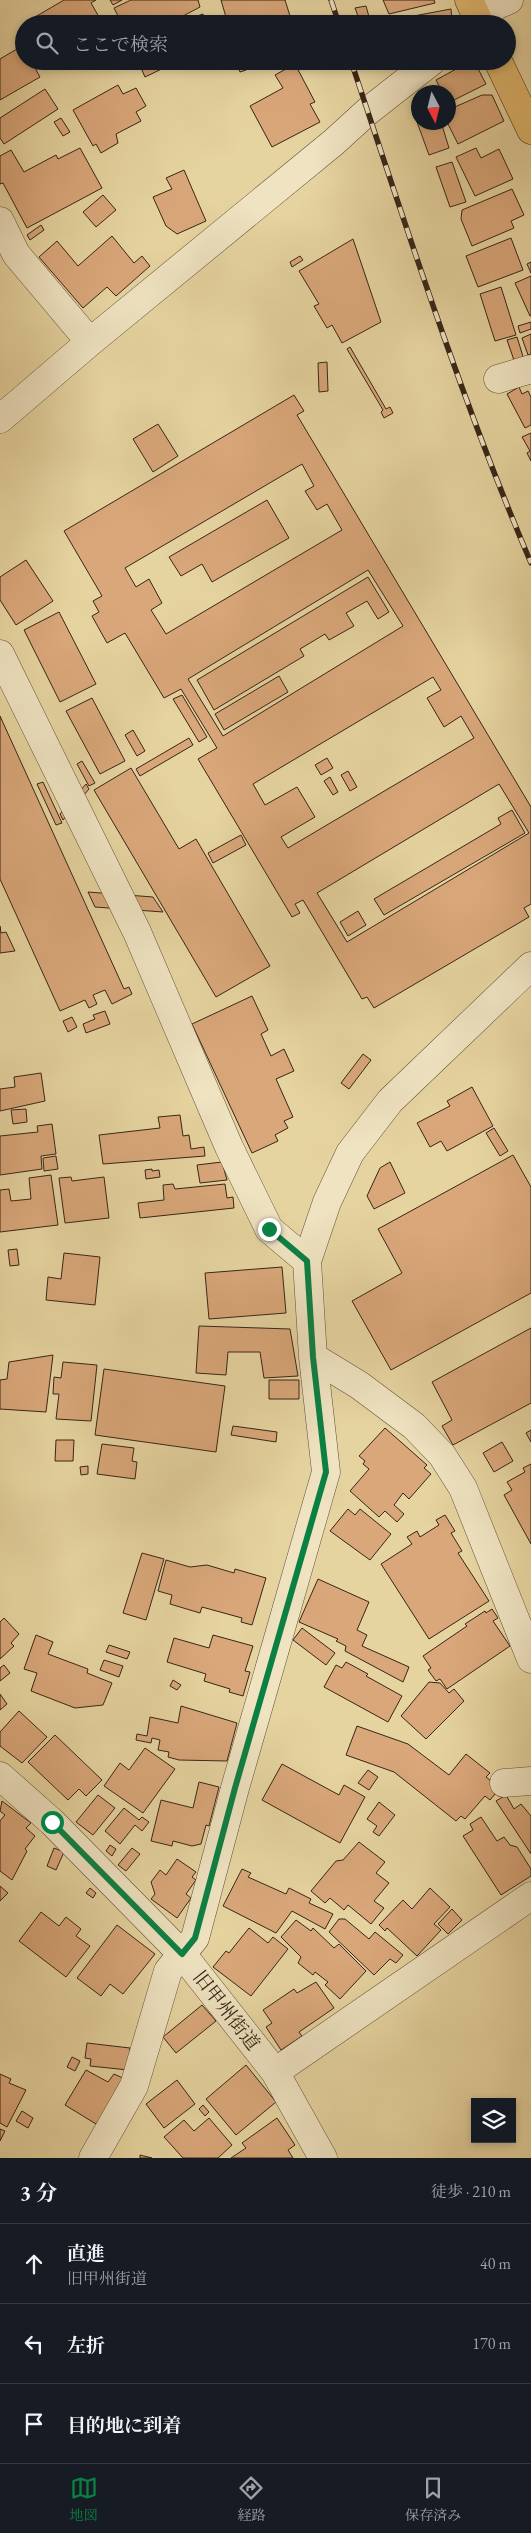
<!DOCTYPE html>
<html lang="ja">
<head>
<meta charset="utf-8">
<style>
	:root { --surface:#171b24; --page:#242831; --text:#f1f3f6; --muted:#9ea1a6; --line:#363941; --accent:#0b8043 }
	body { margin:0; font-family:"EB Garamond","Noto Serif JP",serif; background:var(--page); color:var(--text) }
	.controls { position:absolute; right:15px; bottom:15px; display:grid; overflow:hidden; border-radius:0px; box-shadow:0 2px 8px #0003 }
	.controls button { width:45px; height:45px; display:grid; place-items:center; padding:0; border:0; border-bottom:1px solid var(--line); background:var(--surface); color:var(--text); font:25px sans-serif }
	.compass { position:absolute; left:411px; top:85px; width:45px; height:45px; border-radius:50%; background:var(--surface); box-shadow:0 2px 8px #0003; rotate:173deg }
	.stop { position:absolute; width:15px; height:15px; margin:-11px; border:4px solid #0b8043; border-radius:50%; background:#fff }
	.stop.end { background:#0b8043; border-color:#fff; box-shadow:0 1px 5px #0008 }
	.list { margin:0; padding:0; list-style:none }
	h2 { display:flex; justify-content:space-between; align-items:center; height:65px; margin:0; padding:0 20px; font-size:21px }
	h2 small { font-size:16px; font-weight:400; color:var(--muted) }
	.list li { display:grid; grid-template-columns:32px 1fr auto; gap:15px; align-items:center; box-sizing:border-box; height:80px; padding:0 20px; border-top:1px solid var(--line) }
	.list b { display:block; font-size:19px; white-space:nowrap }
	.list p { margin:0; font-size:16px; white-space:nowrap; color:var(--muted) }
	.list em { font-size:16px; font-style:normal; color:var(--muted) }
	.icon { flex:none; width:28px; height:28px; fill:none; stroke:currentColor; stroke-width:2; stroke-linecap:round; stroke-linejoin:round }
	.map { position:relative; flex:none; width:531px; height:2158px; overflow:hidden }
	.search { position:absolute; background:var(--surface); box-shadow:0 2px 8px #0003; left:15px; right:15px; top:15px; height:55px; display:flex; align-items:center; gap:12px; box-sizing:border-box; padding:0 18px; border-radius:28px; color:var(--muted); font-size:19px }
	.sheet { height:305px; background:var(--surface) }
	nav { display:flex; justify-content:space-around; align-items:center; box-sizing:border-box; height:70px; border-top:1px solid var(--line); background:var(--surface); font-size:14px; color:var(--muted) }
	nav a { display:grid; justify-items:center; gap:2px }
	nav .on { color:var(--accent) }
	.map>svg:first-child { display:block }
	.building { fill:#d9a77a; stroke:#372518; fill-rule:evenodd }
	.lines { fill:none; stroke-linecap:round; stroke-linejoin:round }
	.minor-casing { stroke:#63513a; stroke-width:29 }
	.tertiary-casing { stroke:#63513a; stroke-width:29 }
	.trunk-casing { stroke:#372518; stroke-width:29 }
	.minor { stroke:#efe3c1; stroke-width:28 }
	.tertiary { stroke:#efe3c1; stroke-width:28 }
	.trunk { stroke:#e3ba70; stroke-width:28 }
	.rail-casing { stroke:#372518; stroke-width:5.5 }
	.rail { stroke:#efe3c1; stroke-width:4; stroke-dasharray:11; stroke-linecap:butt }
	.route { stroke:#0b8043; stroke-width:6 }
	.labels { text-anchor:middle; stroke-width:5; stroke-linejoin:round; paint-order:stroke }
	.street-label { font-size:19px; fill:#372518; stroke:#efe3c1 }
</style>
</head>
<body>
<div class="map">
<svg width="531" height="2158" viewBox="0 0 531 2158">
	<rect width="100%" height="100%" fill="#e6d4a0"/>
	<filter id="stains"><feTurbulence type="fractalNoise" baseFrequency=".004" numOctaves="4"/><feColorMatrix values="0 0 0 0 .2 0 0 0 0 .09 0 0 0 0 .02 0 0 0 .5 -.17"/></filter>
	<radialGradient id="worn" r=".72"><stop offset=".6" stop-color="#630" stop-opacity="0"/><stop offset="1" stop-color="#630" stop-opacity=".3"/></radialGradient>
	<path class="building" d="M64,0H96L91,3L103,24H39L35,17Z
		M110,0H122L113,5Z
		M131,0H198L200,7L168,24H122L114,8Z
		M221,0H285L290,16L265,24H228Z
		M383,0H434L435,3L389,14Z
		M366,6L371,24H361L355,8Z
		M451,9L452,21L449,24H388L387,21Z
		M203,14L206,20L190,24L188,19Z
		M22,46L24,61H31L40,77L0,100V59Z
		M138,61H178L145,77Z
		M236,61H243L246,70L240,72Z
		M260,61H277L262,66Z
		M471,61H474L486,84L448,103V92H442L436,80Z
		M295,64L315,102L310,104L320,122L272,147L250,106L283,88L275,75Z
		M118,85L123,94L136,88L146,106L136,112L141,121L116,134L118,143L101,153L96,144L93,146L73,110Z
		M45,89L58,109L4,144L0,138V118Z
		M482,95H492L504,121L458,144L447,122L448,110Z
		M418,109V122H441L449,148L429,155L413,111Z
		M61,118L70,132L63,136L54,122Z
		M80,148L102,188L27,228L3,183L0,184V156L11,150L24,172L56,155L58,159Z
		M476,148L481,158L499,149L513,179L475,196L456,157Z
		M452,162L466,202L450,207L436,167Z
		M184,170L206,221L177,234L166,226L153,197L172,189L166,178Z
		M512,189L524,215L511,221L514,228L472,246L461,219L462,210Z
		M103,195L116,210L96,227L83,212Z
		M41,225L44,230L30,240L27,235Z
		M112,236L134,263L142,256L150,266L116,296L107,287L83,308L39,257L57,241L78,266Z
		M511,238L523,270L478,287L466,256Z
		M353,239L381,322L342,343L332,325L327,328L314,306L319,304L299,271Z
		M300,256L303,260L292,267L290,262Z
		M531,262V273L527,264Z
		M531,276V316H530L515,283Z
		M501,287L516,335L495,341L480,294Z
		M531,322V329L520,333L518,326Z
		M531,334V354L528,355L522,338Z
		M517,337L525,363L516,366L507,340Z
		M350,347L386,409L390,407L393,413L384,418L381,412L383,410L347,349Z
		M327,362L328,391L319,392L318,363Z
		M519,387L522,394L528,391L531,397V425L525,428L507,394Z
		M294,395L304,411L297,415L531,807V904L524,908L529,917L374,1008L367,997L362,999L303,900L295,904L300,913L292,917L198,759L217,748L181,689L164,698L125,633L107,643L92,616L99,612L93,601L102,596L64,531ZM302,464L314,486L305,491L317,510L327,504L342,530L166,634L151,610L162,603L149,579L136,587L125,568ZM368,570L403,626L223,736L188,679ZM433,677L441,690L427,698L444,727L461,716L474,738L288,848L281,837L315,817L297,787L265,805L253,784ZM499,784L529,833L347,942L317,893Z
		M158,424L178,456L153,472L133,439Z
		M531,433V461L527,453L530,451L522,437Z
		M267,500L289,538L212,582L202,564L181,576L169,557Z
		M26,560L53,601L16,625L0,600V577Z
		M368,577L389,612L378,619L367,601L346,613L354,626L329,640L325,634L300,649L304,656L214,710L197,680Z
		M59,612L96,684L60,702L24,630Z
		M279,676L288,692L224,730L215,714Z
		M182,695L207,737L199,742L173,699Z
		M92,698L125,761L100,774L66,711Z
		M0,716L124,989L129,987L132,994L112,1004L105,990L93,995L97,1004L89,1008L85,1000L60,1011L0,879Z
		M133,730L145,751L137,756L125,735Z
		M189,738L193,745L140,776L136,769Z
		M327,758L333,768L321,775L315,765Z
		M82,761L95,783L89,786L77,764Z
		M131,768L179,849L196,839L270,966L216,997L94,790Z
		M348,771L357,787L350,791L341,775Z
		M330,777L338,792L333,795L324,781Z
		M43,782L62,823L56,825L37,784Z
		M86,784L89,789L63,820L60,814Z
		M512,810L525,833L384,915L374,899L501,824L498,818Z
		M241,835L246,845L213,863L208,853Z
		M88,892L153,897L163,912L95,907Z
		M358,911L366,925L348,936L340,922Z
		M0,926L1,933L6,932L15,951L0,953Z
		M252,996L268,1030L261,1034L271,1056L284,1049L294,1071L276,1079L293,1117L284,1121L288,1128L275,1135L278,1141L252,1153L192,1024Z
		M105,1011L110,1024L86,1033L83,1024L95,1019L93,1015Z
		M72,1017L77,1027L68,1032L63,1021Z
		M363,1054L371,1060L349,1089L341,1083Z
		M41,1073L45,1101L0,1111V1089L15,1087L14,1077Z
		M472,1087L493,1126L447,1151L441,1141L430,1147L417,1123L450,1106L447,1101Z
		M26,1109L27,1122L13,1124L11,1110Z
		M180,1115L183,1136L189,1135L191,1149L204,1147L205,1156L103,1164L99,1135L160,1128L158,1117Z
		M52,1124L56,1154L41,1156L42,1169L0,1175V1136L38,1132L37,1126Z
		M494,1128L508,1151L500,1156L486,1133Z
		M513,1155L531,1187V1293L391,1370L352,1301L402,1273L378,1229Z
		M56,1156L58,1169L44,1171L43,1158Z
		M222,1162L227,1180L200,1183L197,1165Z
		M390,1162L405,1193L374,1209L367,1196L380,1168Z
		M152,1169V1171L159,1170L160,1177L146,1179L145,1170Z
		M51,1175L58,1225L0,1232V1190L9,1189L11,1201L31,1199L29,1178Z
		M71,1177L72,1181L104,1177L109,1218L65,1223L59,1178Z
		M173,1184L175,1189L225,1184L227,1198L233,1197L234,1208L140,1218L138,1203L164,1200L163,1185Z
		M17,1249L19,1265L10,1266L8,1250Z
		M64,1253L100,1257L95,1305L46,1300L48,1277L61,1279Z
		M282,1267L286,1313L209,1319L205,1273Z
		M199,1326L290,1329L298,1376L264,1378L260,1352H228L226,1375L196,1373Z
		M531,1328V1403L453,1445L442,1426L452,1420L432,1382Z
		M53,1355L46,1412L0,1409V1380L7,1379L9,1362Z
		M63,1362L97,1365L91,1421L56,1419L59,1394H53L54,1377L61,1378Z
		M104,1369L225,1386L216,1452L95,1435Z
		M269,1380H299V1399H269Z
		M233,1426L277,1432L276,1442L231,1435Z
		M385,1428L427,1465L424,1468L431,1474L409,1499L403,1493L394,1505L404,1514L397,1522L385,1511L379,1517L350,1491L369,1469L363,1464L365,1461L359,1456Z
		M531,1430V1442L526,1433Z
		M56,1440H74L73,1461H55Z
		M502,1442L513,1461L494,1472L483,1453Z
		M102,1444L134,1448L132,1461L137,1462L135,1479L97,1474Z
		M531,1464V1544L504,1495L512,1490L507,1482L525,1472L523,1468Z
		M88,1466V1474L81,1475L80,1467Z
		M348,1509L355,1515L360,1509L391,1534L370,1560L330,1531Z
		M445,1515L455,1531L451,1533L462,1551L458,1553L489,1601L429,1639L381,1564L412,1544L407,1537L417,1531L420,1537L439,1525L436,1520Z
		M142,1553L164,1559L146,1620L123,1613Z
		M166,1560L190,1567L207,1565L234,1573L235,1569L266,1578L252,1625L241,1622L242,1618L202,1607L200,1613L170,1604L172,1595L158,1591Z
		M318,1579L369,1602L357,1630L367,1635L362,1646L409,1667L403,1682L345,1651L346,1646L336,1641L338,1639L299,1622Z
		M492,1609L498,1618L493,1621L510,1646L447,1689L440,1679L436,1681L428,1670L431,1668L423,1656L467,1626L465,1624L485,1611L486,1613Z
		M4,1618L19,1634L11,1643L14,1646L0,1659V1622Z
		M302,1628L335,1653L326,1665L293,1640Z
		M36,1635L53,1642L48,1654L88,1669L87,1673L112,1683L103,1705L75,1708L31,1691L37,1673L24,1669Z
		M213,1635L253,1646L245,1671L250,1672L243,1696L229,1692L230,1689L204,1681L206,1674L167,1662L174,1638L209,1648Z
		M109,1645L130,1652L127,1659L106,1652Z
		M104,1660L123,1666L119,1677L100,1670Z
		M346,1662L368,1674L366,1676L402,1696L388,1722L324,1687L336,1665L342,1668Z
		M4,1665L10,1673L0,1681V1668Z
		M173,1680L181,1685L177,1690L170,1686Z
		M429,1682L440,1683L449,1693L454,1689L464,1701L426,1739L401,1716Z
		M0,1694L7,1704L0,1710Z
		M181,1706L237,1723L227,1761L179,1760L168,1757L169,1752L158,1750L160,1740L152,1738L151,1743L136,1740L137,1734L147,1736L150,1717L178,1723Z
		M19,1711L47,1737L22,1763L0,1746V1732Z
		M357,1726L408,1744L449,1775L466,1754L490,1773L486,1777L500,1788L490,1800L485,1796L465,1819L461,1816L456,1821L394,1772L346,1755Z
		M55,1735L102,1780L86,1796L79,1789L68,1800L28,1762Z
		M145,1748L175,1769L143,1813L104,1786L120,1763L129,1770Z
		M282,1764L339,1795L344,1785L365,1797L340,1843L262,1800Z
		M368,1770L378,1777L369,1790L358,1783Z
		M199,1782L219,1787L209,1826L206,1825L201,1844L192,1846L173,1841L172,1846L151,1841L161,1800L193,1808Z
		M98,1795L115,1808L93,1835L76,1822Z
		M506,1795L514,1809L521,1804L531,1816V1854L496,1801Z
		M2,1801L31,1823L26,1828L35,1836L25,1849L27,1851L12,1880L0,1871V1821L5,1815L0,1811Z
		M379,1802L395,1815L379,1836L373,1832L377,1826L367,1819Z
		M124,1808L139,1820L142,1817L149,1822L142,1831L135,1825L120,1844L105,1831Z
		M481,1817L497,1841L504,1837L510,1845L517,1847L531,1869V1876L501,1895L463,1836L473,1830L470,1824Z
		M359,1842L385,1862L376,1873L389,1883L374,1901L384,1908L371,1924L348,1905L344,1910L330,1898L325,1903L311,1891L336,1861L343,1860Z
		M110,1845L116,1849L112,1856L106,1851Z
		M54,1848L64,1852L56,1870L47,1866Z
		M132,1848L140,1854L126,1871L118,1865Z
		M177,1859L196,1872L192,1877L196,1880L186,1894L191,1898L177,1918L151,1899L155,1894L151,1882L160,1870L166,1875Z
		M242,1869L251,1873L248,1877L286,1894L289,1888L311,1899L309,1903L333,1914L325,1929L292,1911L276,1933L223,1906Z
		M0,1886L8,1893L0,1901Z
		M90,1888L96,1893L93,1898L86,1893Z
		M430,1888L450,1907L434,1924L441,1930L417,1956L387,1928L385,1931L379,1925L403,1900L412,1909Z
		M452,1909L462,1920L448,1934L438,1924Z
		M41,1912L59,1926L66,1917L81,1929L76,1936L90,1946L66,1977L19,1941Z
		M339,1919H345L369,1939L375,1932L403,1955L396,1963L390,1959L374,1975L329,1932Z
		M296,1920L311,1931L313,1928L334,1948L339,1944L366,1971L340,1999L325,1985L328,1982L315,1972L313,1975L298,1963L301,1957L281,1937Z
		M117,1925L155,1954L123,1994L110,1984L101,1996L77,1978Z
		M249,1928L268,1943L273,1937L288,1949L251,1996L213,1967L226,1951L229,1953Z
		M316,1982L334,2008L299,2032L302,2036L281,2050L266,2027L272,2023L263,2010L294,1989L297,1993Z
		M202,2005L216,2021L176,2053L163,2037Z
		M87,2043L130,2048L128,2070L90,2066L91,2059L85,2058Z
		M72,2057L80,2061L75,2071L67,2067Z
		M246,2065L276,2102L236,2135L206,2099Z
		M86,2070L108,2082L114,2074L125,2079L117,2096L96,2124L65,2105Z
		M0,2074L11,2079L9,2083L26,2090L7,2127L0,2123Z
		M177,2080L195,2104L164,2128L146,2104Z
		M203,2105L209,2112L205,2116L199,2109Z
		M22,2111L33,2118L28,2128L16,2121Z
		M209,2118L232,2145L218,2158H183L164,2137L184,2120L194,2131Z
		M277,2118L295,2145L288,2150L293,2158H231L246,2148L242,2143Z
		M0,2129L5,2131L0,2141Z
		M140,2155L152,2158H140Z"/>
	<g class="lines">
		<defs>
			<path id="minor" d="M480,24L495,6L509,0
				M0,221L16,254L90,342
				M498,379L531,369
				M0,419L90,342L334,142L368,111L432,61
				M0,654L137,932L229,1147L269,1229L307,1261L313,1357L326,1472L235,1788L195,1938L168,1971L134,2086L93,2158
				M313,1357L359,1385L414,1426L442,1455L463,1488L531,1659
				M0,1776L52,1822L182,1954L275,2072L323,2158
				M504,1783L531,1781
				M275,2072L531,1896"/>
			<path id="tertiary" d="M307,1261L327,1202L350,1153L390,1101L531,966"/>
			<path id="trunk" d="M469,0L480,24
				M498,61L531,130"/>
		</defs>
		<use href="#minor" class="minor-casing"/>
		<use href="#tertiary" class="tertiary-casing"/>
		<use href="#trunk" class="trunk-casing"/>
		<use href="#minor" class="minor"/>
		<use href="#tertiary" class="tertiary"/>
		<use href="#trunk" class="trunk"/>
		<defs>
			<path id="rail" d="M331,0L339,24
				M351,61C407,229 461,399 531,563"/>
		</defs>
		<use href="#rail" class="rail-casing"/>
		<use href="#rail" class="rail"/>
	</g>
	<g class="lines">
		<path class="route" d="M52,1822L182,1954L195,1938L235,1788L326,1472L313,1357L307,1261L269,1229"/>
	</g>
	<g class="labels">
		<g class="street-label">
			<text transform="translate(227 2010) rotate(52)" y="7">旧甲州街道</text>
		</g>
	</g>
	<rect width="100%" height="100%" filter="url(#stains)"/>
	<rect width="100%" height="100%" fill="url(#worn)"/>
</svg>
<div class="controls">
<button><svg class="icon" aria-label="layers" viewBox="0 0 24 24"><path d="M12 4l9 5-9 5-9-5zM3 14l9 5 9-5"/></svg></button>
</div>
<svg class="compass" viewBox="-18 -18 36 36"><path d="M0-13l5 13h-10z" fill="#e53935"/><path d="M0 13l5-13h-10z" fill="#9ea1a6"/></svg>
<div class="stop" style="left:52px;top:1822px"></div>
<div class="stop end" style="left:269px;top:1229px"></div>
<div class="search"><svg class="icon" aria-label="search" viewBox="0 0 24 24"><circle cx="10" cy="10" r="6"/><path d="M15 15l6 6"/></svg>ここで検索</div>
</div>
<section class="sheet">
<h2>3 分<small>徒歩 · 210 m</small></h2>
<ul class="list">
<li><svg class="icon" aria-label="ahead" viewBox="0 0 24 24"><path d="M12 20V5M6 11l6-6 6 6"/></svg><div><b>直進</b><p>旧甲州街道</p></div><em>40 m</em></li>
<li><svg class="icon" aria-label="left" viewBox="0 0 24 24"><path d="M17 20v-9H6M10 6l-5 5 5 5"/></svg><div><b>左折</b></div><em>170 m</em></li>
<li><svg class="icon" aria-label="arrive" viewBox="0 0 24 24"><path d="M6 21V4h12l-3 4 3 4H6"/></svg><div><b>目的地に到着</b></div></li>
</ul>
</section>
<nav>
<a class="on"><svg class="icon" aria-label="map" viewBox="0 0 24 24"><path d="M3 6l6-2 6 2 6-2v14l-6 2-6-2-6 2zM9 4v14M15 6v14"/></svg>地図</a>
<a><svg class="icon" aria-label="directions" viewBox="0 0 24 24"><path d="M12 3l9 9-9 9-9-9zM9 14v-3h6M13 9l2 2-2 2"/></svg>経路</a>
<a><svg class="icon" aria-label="saved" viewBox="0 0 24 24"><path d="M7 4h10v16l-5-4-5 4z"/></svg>保存済み</a>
</nav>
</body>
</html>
